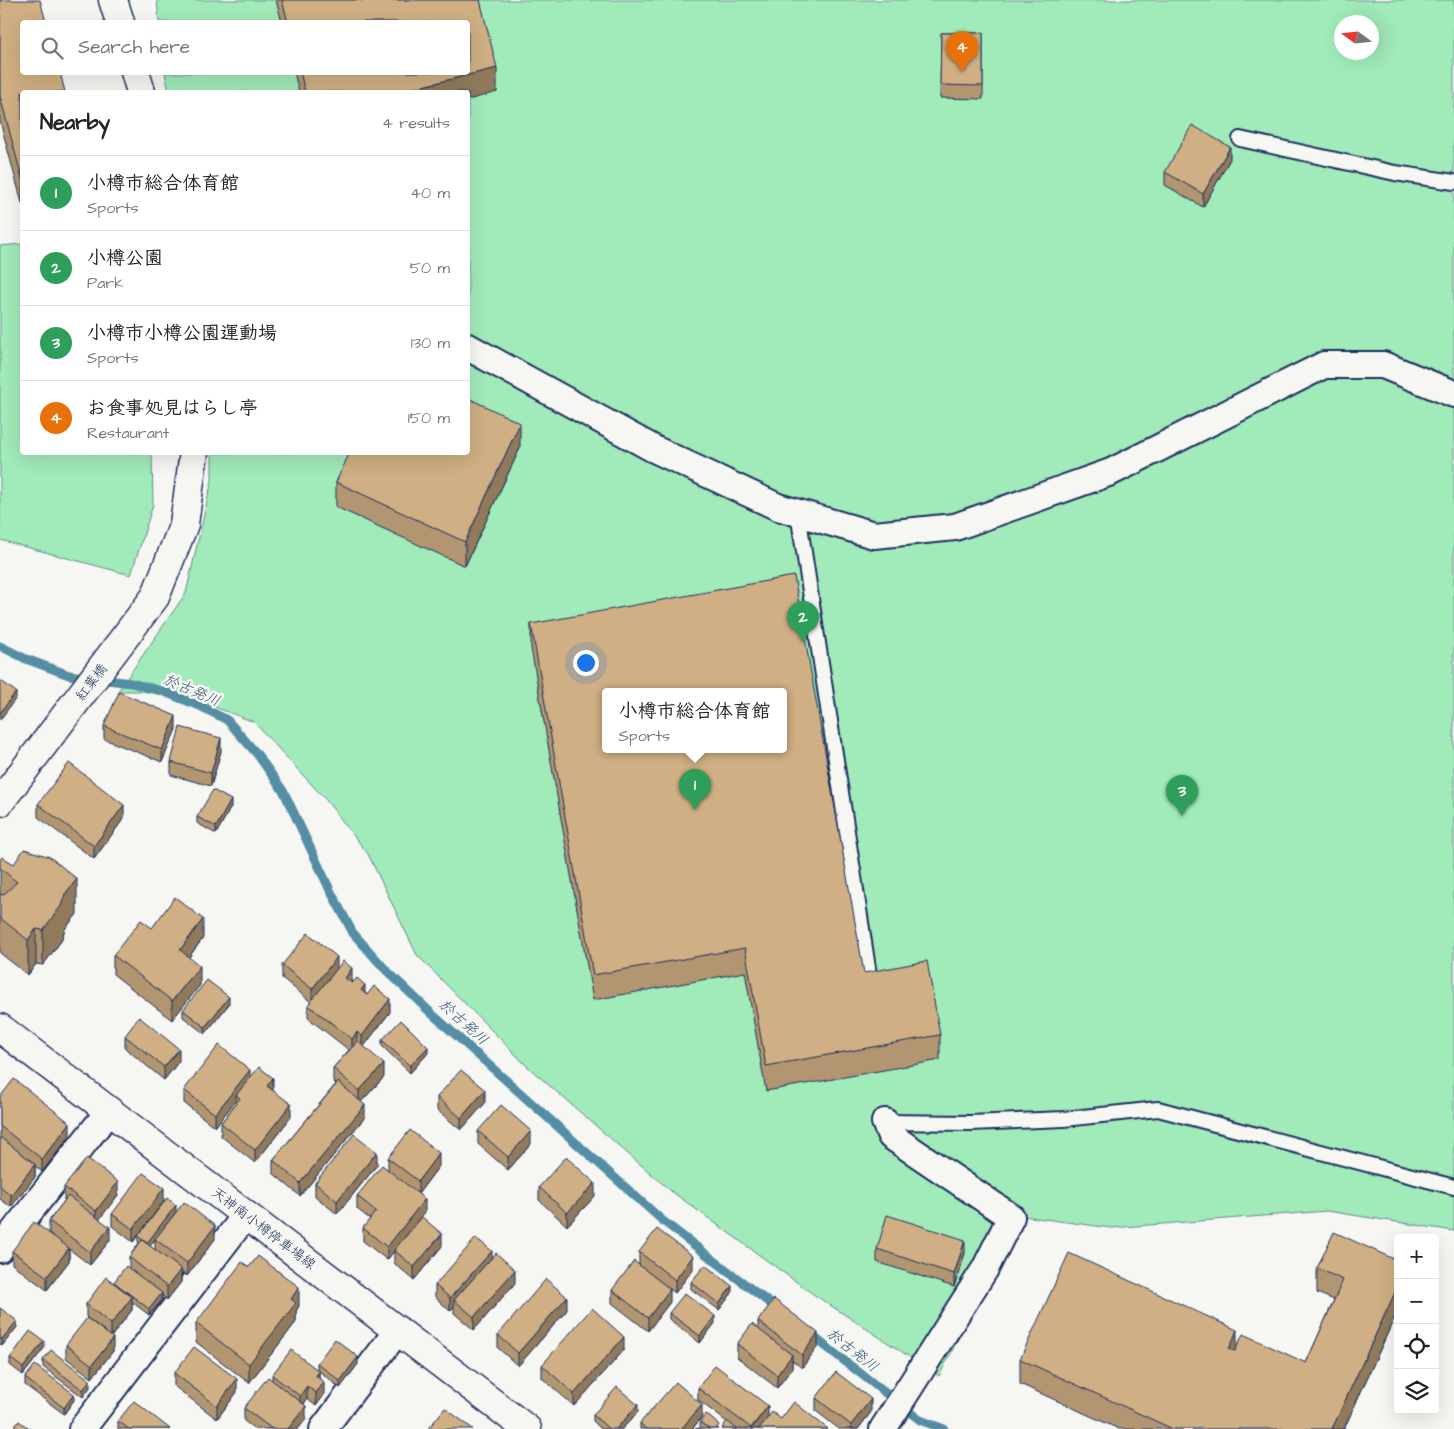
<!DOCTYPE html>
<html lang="en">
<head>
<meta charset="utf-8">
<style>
	:root { --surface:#fff; --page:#f6f6f6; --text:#222; --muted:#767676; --line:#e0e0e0; --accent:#db2777 }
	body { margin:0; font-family:"Architects Daughter","Klee One",sans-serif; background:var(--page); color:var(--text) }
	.controls { position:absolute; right:15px; bottom:15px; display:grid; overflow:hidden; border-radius:5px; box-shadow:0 5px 20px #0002 }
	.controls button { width:45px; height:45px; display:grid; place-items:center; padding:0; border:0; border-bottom:1px solid var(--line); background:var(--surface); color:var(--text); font:25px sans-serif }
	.compass { position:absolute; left:1334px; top:15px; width:45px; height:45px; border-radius:50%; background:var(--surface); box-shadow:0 5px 20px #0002; rotate:285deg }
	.you { position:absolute; left:585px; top:662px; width:18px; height:18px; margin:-12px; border:4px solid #fff; border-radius:50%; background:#1a73e8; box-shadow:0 0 0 8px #1a73e833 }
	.badge { display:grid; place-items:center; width:32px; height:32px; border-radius:50%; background:var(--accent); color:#fff; font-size:16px; font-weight:700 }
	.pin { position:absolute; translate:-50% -41px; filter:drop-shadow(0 1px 2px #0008) }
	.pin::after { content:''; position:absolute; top:26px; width:18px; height:15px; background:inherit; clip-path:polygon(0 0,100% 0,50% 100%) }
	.popup { position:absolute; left:602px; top:688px; width:185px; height:65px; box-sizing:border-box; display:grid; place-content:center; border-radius:5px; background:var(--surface); filter:drop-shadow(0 1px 4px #0005); font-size:16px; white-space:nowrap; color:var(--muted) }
	.popup b { font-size:19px; color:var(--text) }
	.popup::after { content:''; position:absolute; left:50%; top:100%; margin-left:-10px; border:10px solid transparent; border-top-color:var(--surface) }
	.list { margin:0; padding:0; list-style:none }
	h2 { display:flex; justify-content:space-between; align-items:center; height:65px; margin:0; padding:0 20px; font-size:21px }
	h2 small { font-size:16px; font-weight:400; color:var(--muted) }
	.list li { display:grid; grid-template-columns:32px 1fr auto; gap:15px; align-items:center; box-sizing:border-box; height:75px; padding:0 20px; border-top:1px solid var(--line) }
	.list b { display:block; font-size:19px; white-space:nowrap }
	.list p { margin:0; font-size:16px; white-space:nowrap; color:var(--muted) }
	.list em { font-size:16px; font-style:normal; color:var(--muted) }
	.icon { flex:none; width:28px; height:28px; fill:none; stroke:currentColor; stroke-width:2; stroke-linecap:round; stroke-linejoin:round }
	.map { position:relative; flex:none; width:1454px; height:1429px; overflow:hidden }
	.search { position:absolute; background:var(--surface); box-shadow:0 5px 20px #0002; left:20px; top:20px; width:450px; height:55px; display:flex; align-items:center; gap:12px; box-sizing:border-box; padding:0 18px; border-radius:5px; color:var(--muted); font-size:19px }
	.panel { position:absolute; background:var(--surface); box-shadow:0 5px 20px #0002; left:20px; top:90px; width:450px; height:365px; border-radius:5px }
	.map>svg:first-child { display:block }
	.green { fill:#a1eab9; stroke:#5e8c8c; fill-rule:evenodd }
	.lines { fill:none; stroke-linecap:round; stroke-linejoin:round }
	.stream { stroke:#558ea4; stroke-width:9 }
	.lane-casing { stroke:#1b2f5e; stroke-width:18 }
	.street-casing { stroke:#1b2f5e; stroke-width:30 }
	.secondary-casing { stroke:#1b2f5e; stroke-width:31 }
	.lane { stroke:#f6f6f2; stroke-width:14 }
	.street { stroke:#f6f6f2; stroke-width:26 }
	.secondary { stroke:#f6f6f2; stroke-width:28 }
	.wall { fill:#b29671; stroke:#1b2f5e; fill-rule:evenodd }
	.shaded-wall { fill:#917a5c; stroke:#1b2f5e }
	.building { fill:#cfaf83; stroke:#1b2f5e; fill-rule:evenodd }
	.labels { text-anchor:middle; stroke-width:5; stroke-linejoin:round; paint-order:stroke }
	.street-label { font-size:14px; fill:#1b2f5e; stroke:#f6f6f2 }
	.water-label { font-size:15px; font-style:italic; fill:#33567b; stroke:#f6f6f2 }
</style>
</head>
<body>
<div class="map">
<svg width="1454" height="1429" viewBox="0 0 1454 1429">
	<rect width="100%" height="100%" fill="#f6f6f2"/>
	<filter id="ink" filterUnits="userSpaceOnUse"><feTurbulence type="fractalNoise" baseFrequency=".02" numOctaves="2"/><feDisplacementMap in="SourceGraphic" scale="10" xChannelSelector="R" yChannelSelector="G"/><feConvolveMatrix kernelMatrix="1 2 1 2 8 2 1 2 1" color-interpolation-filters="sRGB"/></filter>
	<g filter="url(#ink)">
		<path class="green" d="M157,0H1454V1231L1327,1211L1111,1228L1022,1216L939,1376L813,1294L671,1191L528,1067L417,955L368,854L326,800L254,722L207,704L142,691H118L186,593L212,480V453L468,452V92H169L165,73L468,72V22H159ZM1342,22H1372V52H1342ZM606,691H784V749H606Z
			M22,244V452L152,453L153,505L131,575L0,540V246Z"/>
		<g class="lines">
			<path class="stream" d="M0,646L26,659L69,675L131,683L162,691L200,706L227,720L257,754L284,792L330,890L353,933L385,969L431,1013L663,1221L780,1311
				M810,1334L920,1420L944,1429"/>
			<defs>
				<path id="lane" d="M1240,139L1395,173L1454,182
					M798,513L870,981
					M885,1122L970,1123L1064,1119L1158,1109L1454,1187"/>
				<path id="street" d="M468,347L654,449L778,507L874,535L955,527L1111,472L1324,365H1383L1454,394
					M0,1249L109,1111
					M82,1429L246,1215
					M323,1429L398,1330
					M883,1429L985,1269L1011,1217L891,1136L885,1122"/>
				<path id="secondary" d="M113,0L120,22
					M135,72L141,92
					M0,802L155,597L184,524L194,452
					M0,1028L527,1429"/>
			</defs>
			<use href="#lane" class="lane-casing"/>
			<use href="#street" class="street-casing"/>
			<use href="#secondary" class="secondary-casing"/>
			<use href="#lane" class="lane"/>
			<use href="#street" class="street"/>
			<use href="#secondary" class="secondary"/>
		</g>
		<path class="wall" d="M0,0L22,92V203L0,121Z
			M276,0H480L497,92H299L294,72H468V22H282Z
			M941,33H983V99L940,98Z
			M1230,159L1203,207L1165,185V172Z
			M520,448L465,566L336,507V482Z
			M531,624L864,973L940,1035V1060L766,1091L745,972L593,1000L531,648Z
			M104,726L176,729L162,762L104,739Z
			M221,751L211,786L171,775V762Z
			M38,804L124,818L94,859L38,817Z
			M231,807L216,834L197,823V817Z
			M0,860L77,914L65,929L61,941L43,965L36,964L28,975L0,953Z
			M152,928L203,938L189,957L200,985L172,1020L113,974V955Z
			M282,965L337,968L352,981L351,982L390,1012L364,1046L384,1077L361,1102L365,1117L300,1196L273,1173V1160L336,1084L333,1081V1068L349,1050L308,1018V1005L311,1002L282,978Z
			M229,1004L205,1034L183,1017V1010Z
			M125,1036L179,1061L164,1080L125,1048Z
			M382,1040L428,1053L410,1073L382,1046Z
			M250,1078L273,1090L291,1117L255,1163L221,1136V1123L236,1103V1100L215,1127L184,1103V1090Z
			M0,1097L70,1136L42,1172L35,1166V1177L11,1207L0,1199Z
			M437,1097L485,1103L461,1130L437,1110Z
			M478,1131L531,1144L508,1170L478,1144Z
			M388,1158L439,1166L418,1194L425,1212L405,1238L442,1246L414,1280L394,1263V1251L387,1260L363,1241V1228L370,1219L357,1209V1196L388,1170Z
			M377,1165L337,1214L315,1196V1183Z
			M64,1187L118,1195L99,1219L110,1240L90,1265L69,1249V1261L47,1290L12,1264V1251L49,1234V1221L65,1200H64Z
			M539,1187L595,1196L567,1226L539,1200Z
			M164,1201L176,1212L215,1239L187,1276L181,1271V1282L167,1300L162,1295V1300L149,1315L132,1302V1310L111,1337L113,1351L92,1378L66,1358V1345L106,1332L86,1317V1304L114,1283V1282L129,1268V1257L139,1243L138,1242V1236L133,1242L112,1226V1214ZM155,1239V1250L150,1246Z
			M877,1249L965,1253L954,1287L877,1262Z
			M639,1252L693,1269L675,1293L639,1265Z
			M492,1258L515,1283L474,1330L454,1313V1306L450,1311L435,1297V1285Z
			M1398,1261V1310L1344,1429H1119L1020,1384V1359L1237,1345L1306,1363L1334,1300L1317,1293V1268Z
			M691,1282L732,1293L719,1310L691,1289Z
			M612,1290L670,1302L648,1331L612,1303Z
			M299,1306L296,1311V1322L249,1383L196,1342V1323Z
			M0,1308L17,1327L2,1346L0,1344Z
			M567,1310L518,1366L498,1348V1335Z
			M669,1313L715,1323L700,1343L669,1319Z
			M758,1321L818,1346L802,1368L792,1360V1368L777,1388L737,1357V1344L758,1329Z
			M44,1348L23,1375L10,1365V1358Z
			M624,1350L574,1406L542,1378V1365Z
			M43,1360L90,1387L83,1397L43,1367Z
			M317,1363L358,1364L340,1388L319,1371V1378L324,1395L316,1406L307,1399L304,1404L306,1419L298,1429H255L244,1421V1408L272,1380V1375L317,1370Z
			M174,1373L237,1392L217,1419L174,1386Z
			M25,1378L74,1400L64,1414L25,1385Z
			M698,1388L768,1417L828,1429H722L727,1422L698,1400Z
			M816,1398L871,1412L858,1429H839L816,1411Z
			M638,1412L622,1429H601L593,1421V1415Z
			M702,1417L692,1429H640V1423Z
			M118,1421L170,1429H118Z
			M700,1422L719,1429H695L700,1428Z"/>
		<path class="shaded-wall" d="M497,68V92L468,100V92H398Z
			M1230,147V159L1203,207V194Z
			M520,423V448L465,566V542Z
			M16,692V698L0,720V713Z
			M176,716V729L162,762V750Z
			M221,738V751L211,786V773Z
			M231,800V807L216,834V827Z
			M124,805V818L94,859V846Z
			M77,879V914L65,929L61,941L43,965V930L65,894Z
			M203,919V938L180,969V950Z
			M36,929V964L28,975V940Z
			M337,957V970L312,1002V989Z
			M200,966V985L172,1020V1001Z
			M352,968V981L345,990V978Z
			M365,985V998L361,990Z
			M229,997V1004L205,1034V1027Z
			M390,999V1012L362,1049V1036Z
			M357,1032V1045L352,1052V1039Z
			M428,1047V1053L410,1073V1066Z
			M179,1049V1061L164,1080V1067Z
			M384,1064V1077L359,1104V1091Z
			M250,1070V1082L236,1095V1100L215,1127V1114Z
			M273,1078V1091L267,1086Z
			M485,1090V1103L461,1130V1118Z
			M291,1104V1117L255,1163V1150Z
			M365,1105V1117L300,1196V1183Z
			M70,1123V1136L42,1172V1159Z
			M531,1131V1144L508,1170V1157Z
			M377,1152V1165L337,1214V1201Z
			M439,1153V1166L418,1194V1181Z
			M35,1164V1177L11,1207V1195Z
			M118,1182V1195L96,1224V1211Z
			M595,1183V1196L567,1226V1213Z
			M164,1188V1201L133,1242V1229Z
			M425,1199V1212L387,1260V1247Z
			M176,1205V1212L147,1250V1243Z
			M215,1226V1239L187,1276V1263Z
			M110,1227V1240L90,1265V1252Z
			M442,1234V1246L414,1280V1267Z
			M965,1240V1253L954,1287V1274Z
			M69,1248V1261L47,1290V1277Z
			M492,1251V1264L454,1300V1306L450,1311V1298Z
			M693,1256V1269L675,1293V1280Z
			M181,1269V1282L167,1300V1287Z
			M515,1270V1283L474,1330V1317Z
			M732,1286V1293L719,1310V1304Z
			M1398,1286V1310L1344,1429H1332Z
			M299,1287V1306L296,1311V1322L249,1383V1364L291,1299Z
			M670,1289V1302L648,1331V1318Z
			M162,1293V1300L149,1315V1309Z
			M132,1297V1310L111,1337V1324Z
			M567,1297V1310L518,1366V1353Z
			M715,1316V1323L700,1343V1336Z
			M17,1321V1327L2,1346V1339Z
			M1237,1330V1354L1229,1349Z
			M818,1333V1346L802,1368V1355Z
			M624,1337V1350L574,1406V1394Z
			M113,1338V1351L92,1378V1365Z
			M44,1341V1348L23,1375V1368Z
			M792,1355V1368L777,1388V1375Z
			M358,1357V1364L340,1388V1381Z
			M319,1371V1384L316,1376Z
			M237,1379V1392L217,1419V1406Z
			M90,1380V1387L83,1397V1390Z
			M324,1382V1395L316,1406V1393Z
			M307,1386V1399L300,1409V1396Z
			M74,1394V1400L64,1414V1408Z
			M871,1399V1412L858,1429H851V1425Z
			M638,1405V1412L622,1429H616Z
			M702,1405V1417L692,1429H681Z
			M306,1406V1419L298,1429H288Z
			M768,1406V1419L759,1429H751Z"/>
		<path class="building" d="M0,0H40L46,22H22V72H60L65,92H22V178L0,96Z
			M282,0H480L497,68L398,92H305L300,72H468V22H288Z
			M941,33H983V86L940,85Z
			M1192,125L1230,147L1203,194L1165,172Z
			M468,398L520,423L465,542L336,482L350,452H468Z
			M794,576L864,973L927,961L940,1035L766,1066L745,948L593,975L531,624ZM606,691H784V749H606Z
			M0,680L16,692L0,713Z
			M119,692L176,716L162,750L104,726Z
			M180,727L221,738L211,773L171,762Z
			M69,763L124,805L94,846L38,804Z
			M213,790L231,800L216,827L197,817Z
			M24,849L50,857L77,879L65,894L61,906L43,930L36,929L28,940L0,918V894L3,895L17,882L0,868V860L2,857L14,864Z
			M175,897L203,919L180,950L200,966L172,1001L113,955L141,920L152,928Z
			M308,933L337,957L312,989L282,965Z
			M343,961L352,968L345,978L352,983L357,978L365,985L361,990L367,995L374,986L390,999L362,1036L357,1032L352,1039L308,1005Z
			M207,980L229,997L205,1027L183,1010Z
			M139,1017L179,1049L164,1067L125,1036Z
			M401,1020L428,1047L410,1066L382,1040Z
			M358,1041L384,1064L359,1091L333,1068Z
			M219,1045L250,1070L215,1114L184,1090Z
			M259,1067L273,1078L267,1086L291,1104L255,1150L221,1123L240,1098L236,1095Z
			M461,1070L485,1090L461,1118L437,1097Z
			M14,1079L70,1123L42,1159L0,1126V1097Z
			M338,1082L365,1105L300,1183L273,1160Z
			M501,1105L531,1131L508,1157L478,1131Z
			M410,1130L439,1153L418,1181L388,1158Z
			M354,1134L377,1152L337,1201L315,1183Z
			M0,1137L35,1164L11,1195L0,1186Z
			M566,1157L595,1183L567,1213L539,1187Z
			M87,1158L118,1182L96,1211L64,1187Z
			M382,1165L425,1199L387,1247L363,1228L376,1211L357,1196Z
			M143,1173L164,1188L133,1229L112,1214Z
			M68,1196L110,1227L90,1252L49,1221Z
			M167,1198L176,1205L147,1243L138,1236Z
			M184,1202L215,1226L187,1263L155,1239Z
			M887,1215L965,1240L954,1274L877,1249Z
			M422,1217L442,1234L414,1267L394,1250Z
			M34,1222L69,1248L47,1277L12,1251Z
			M657,1229L693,1256L675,1280L639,1252Z
			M1334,1232L1398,1261V1286L1332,1429H1173L1020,1359L1069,1253L1237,1330L1229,1349L1235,1351L1243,1334L1306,1363L1343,1280L1317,1268Z
			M476,1238L492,1251L450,1298L435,1285Z
			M142,1240L181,1269L167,1287L129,1257Z
			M496,1253L515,1270L474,1317L454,1300Z
			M258,1256L299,1287L291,1299L296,1303L249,1364L196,1323L242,1262L249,1267Z
			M634,1261L670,1289L648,1318L612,1290Z
			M705,1265L732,1286L719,1304L691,1282Z
			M126,1266L162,1293L149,1309L114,1282Z
			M106,1277L132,1297L111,1324L86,1304Z
			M546,1279L567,1297L518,1353L498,1335Z
			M685,1293L715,1316L700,1336L669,1313Z
			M774,1299L818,1333L802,1355L758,1321Z
			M0,1308L17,1321L2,1339L0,1338Z
			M592,1308L624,1337L574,1394L542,1365Z
			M87,1318L113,1338L92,1365L66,1345Z
			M752,1324L792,1355L777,1375L737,1344Z
			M30,1331L44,1341L23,1368L10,1358Z
			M335,1339L358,1357L340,1381L317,1363Z
			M194,1347L237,1379L217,1406L174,1373Z
			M51,1350L90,1380L83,1390L43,1360Z
			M291,1350L319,1371L316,1376L324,1382L316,1393L307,1386L300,1396L272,1375Z
			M35,1365L74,1394L64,1408L25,1378Z
			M715,1365L768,1406L751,1428L698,1388Z
			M836,1372L871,1399L851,1425L816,1398Z
			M268,1377L306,1406L288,1429H272L244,1408Z
			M676,1382L702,1405L681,1429H646L640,1423Z
			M617,1387L638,1405L616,1429H609L593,1415Z
			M134,1401L170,1429H129L118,1421Z
			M794,1402L828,1429H759L772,1412L781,1419Z
			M445,1408L473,1429H428Z
			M706,1414L719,1425L716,1429H709L700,1422Z
			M19,1421L30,1429H13Z
			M727,1421L737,1429H722Z"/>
	</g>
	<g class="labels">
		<g class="street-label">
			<text transform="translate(91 682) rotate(-53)" y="5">紅葉橋</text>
			<text transform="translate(264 1228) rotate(37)" y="5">天神南小樽停車場線</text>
		</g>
		<g class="water-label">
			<text transform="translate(192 690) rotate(23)" y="5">於古発川</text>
			<text transform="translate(464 1022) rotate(42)" y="5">於古発川</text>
			<text transform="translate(853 1350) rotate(38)" y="5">於古発川</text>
		</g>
	</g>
</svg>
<div class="controls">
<button>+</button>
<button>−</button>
<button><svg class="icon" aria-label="locate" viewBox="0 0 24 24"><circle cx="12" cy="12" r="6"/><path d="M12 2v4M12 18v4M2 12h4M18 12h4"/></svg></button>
<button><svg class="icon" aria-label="layers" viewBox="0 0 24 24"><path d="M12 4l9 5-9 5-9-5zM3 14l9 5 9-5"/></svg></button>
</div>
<svg class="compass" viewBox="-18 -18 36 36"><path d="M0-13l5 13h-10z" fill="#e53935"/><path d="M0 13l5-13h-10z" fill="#767676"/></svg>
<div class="you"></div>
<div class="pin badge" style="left:695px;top:810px;background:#2e9e5b">1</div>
<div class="popup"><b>小樽市総合体育館</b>Sports</div>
<div class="pin badge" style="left:803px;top:642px;background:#2e9e5b">2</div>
<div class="pin badge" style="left:1182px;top:816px;background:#2e9e5b">3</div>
<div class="pin badge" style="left:962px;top:72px;background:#e8710a">4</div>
<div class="search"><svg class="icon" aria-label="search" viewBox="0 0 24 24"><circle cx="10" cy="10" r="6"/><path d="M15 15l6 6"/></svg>Search here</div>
<section class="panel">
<h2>Nearby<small>4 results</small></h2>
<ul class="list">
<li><span class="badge" style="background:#2e9e5b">1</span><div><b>小樽市総合体育館</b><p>Sports</p></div><em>40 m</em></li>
<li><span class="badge" style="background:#2e9e5b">2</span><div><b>小樽公園</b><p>Park</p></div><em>50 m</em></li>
<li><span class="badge" style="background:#2e9e5b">3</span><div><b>小樽市小樽公園運動場</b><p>Sports</p></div><em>130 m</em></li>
<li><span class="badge" style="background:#e8710a">4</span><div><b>お食事処見はらし亭</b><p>Restaurant</p></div><em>150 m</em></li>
</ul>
</section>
</div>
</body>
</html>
